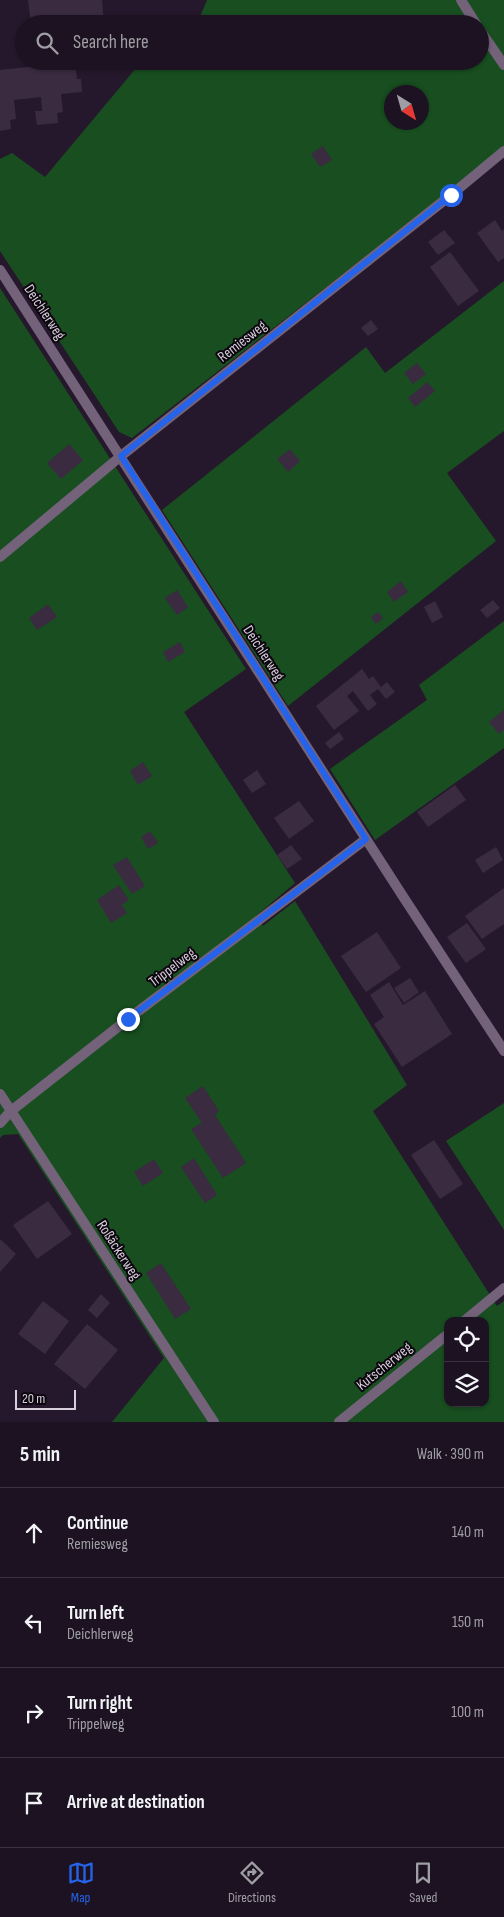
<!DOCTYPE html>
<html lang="en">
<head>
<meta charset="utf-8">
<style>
	:root { --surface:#1c1221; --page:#29202e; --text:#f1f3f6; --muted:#a09ea5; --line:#3a323f; --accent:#2563eb }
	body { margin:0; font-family:"Sofia Sans Condensed",sans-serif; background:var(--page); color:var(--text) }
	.controls { position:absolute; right:15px; bottom:15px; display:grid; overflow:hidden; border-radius:10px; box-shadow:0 1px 4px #0004 }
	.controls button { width:45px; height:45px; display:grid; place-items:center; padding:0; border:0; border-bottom:1px solid var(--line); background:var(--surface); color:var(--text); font:25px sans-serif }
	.compass { position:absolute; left:384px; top:85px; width:45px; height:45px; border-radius:50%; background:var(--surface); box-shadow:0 1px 4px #0004; rotate:143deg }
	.scale { position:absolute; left:15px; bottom:12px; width:61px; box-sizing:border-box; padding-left:5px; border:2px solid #d8cfdc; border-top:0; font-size:14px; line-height:18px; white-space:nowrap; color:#d8cfdc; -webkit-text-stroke:4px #0c060e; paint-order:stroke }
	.stop { position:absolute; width:15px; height:15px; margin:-11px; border:4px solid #2563eb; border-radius:50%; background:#fff }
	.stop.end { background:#2563eb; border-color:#fff; box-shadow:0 1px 5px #0008 }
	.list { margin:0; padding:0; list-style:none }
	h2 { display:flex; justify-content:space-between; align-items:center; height:65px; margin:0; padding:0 20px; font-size:21px }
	h2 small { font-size:16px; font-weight:400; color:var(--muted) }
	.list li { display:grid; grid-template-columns:32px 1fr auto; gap:15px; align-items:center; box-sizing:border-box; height:90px; padding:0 20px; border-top:1px solid var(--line) }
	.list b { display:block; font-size:19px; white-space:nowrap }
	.list p { margin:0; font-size:16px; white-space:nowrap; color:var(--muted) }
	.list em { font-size:16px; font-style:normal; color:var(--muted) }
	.icon { flex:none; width:28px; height:28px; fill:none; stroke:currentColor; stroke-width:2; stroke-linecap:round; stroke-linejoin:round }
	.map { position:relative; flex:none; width:504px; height:1422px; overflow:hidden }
	.search { position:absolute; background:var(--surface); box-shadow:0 1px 4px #0004; left:15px; right:15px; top:15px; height:55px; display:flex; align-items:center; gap:12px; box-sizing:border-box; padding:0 18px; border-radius:28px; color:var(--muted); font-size:19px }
	.sheet { height:425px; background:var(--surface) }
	nav { display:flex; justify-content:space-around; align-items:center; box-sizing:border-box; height:70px; border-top:1px solid var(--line); background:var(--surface); font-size:14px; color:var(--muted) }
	nav a { display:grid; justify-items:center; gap:2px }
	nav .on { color:var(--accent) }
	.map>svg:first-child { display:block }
	.green { fill:#184e20; fill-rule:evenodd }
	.building { fill:#3a2b41 }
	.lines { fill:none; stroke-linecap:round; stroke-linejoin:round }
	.service { stroke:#73627a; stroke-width:10 }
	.route { stroke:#2563eb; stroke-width:6 }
	.labels { text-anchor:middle; stroke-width:4; stroke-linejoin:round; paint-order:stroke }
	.street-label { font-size:15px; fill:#d8cfdc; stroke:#0c060e }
</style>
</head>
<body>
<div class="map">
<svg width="504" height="1422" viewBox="0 0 504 1422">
	<rect width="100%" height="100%" fill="#26182c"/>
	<path class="green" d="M207,0H504V149L132,438L119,432L0,251V159L12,153L45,177L142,61H480V24H197ZM392,92H422V122H392Z
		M504,281V431L447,473L496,541L288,706L162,510L366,347L385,373Z
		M0,288L246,669L184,712L295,883L256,916L263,926L295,901L407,1085L373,1111L497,1306L504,1301V1422H112L164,1358L18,1134L3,1135L0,1138ZM448,1321H485V1403H448Z
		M504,621V748L375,840L330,769L427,700L419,685Z
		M504,1103V1230L446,1141Z"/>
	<path class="building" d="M28,0H102L104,24H31Z
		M75,62L77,79H81L82,92L61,94L63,112L57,113L58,123L37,125L35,111H42L41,97L14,100L16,119L10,120L11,129L0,131V70Z
		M323,146L332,160L320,167L311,154Z
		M495,220L502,231L504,229V258L498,262L477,233Z
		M444,230L455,243L438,255L428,242Z
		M450,252L479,291L458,306L430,267Z
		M371,320L378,329L368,336L361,328Z
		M417,363L426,374L413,384L404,373Z
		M427,382L435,391L415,407L408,398Z
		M69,444L83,460L61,479L47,463Z
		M290,449L300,461L288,472L277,459Z
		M401,581L408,592L394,602L387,592Z
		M177,590L188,607L177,615L165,598Z
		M493,600L500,608L487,618L480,610Z
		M435,601L443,617L432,623L424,607Z
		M48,604L57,617L37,630L29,618Z
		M378,612L383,618L376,624L371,617Z
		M180,642L185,652L168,662L163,652Z
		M362,669L369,679L373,676L381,687L387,682L395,692L386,699L378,689L370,695L377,704L368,711L353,691L347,696L359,711L334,730L316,706Z
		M504,710V730L499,734L489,722Z
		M339,732L344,739L330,749L325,743Z
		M143,762L152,776L138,785L130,771Z
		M257,770L266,784L252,793L243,780Z
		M455,785L466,800L428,827L417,812Z
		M299,801L314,821L289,839L274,818Z
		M150,831L158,843L148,849L141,837Z
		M291,845L302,859L287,869L277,855Z
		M496,847L503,860L483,873L475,860Z
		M127,857L145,886L132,894L113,865Z
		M119,885L129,900L122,905L127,913L111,923L97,900Z
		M504,888V924L482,939L465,916Z
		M467,923L486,949L466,963L447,937Z
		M377,932L401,968L366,992L341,956Z
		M410,978L419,992L404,1003L394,988Z
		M389,982L403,1005L425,991L452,1034L402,1067L374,1024L384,1017L370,995Z
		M203,1086L219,1111L215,1115L246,1163L223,1178L191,1129L202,1123L185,1098Z
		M434,1140L463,1184L440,1199L411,1155Z
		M194,1158L217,1195L205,1203L181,1167Z
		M154,1159L163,1173L143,1186L134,1172Z
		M48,1201L72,1234L37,1259L13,1225Z
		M0,1239L16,1254L0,1272Z
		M161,1263L191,1309L175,1319L146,1273Z
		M101,1294L110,1303L97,1318L88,1310Z
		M43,1301L69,1321L45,1354L18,1334Z
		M87,1324L118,1350L85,1389L54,1364Z"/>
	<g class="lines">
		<path class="service" d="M461,0L476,24
			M480,30L504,65
			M0,270L404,898L504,1051
			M0,557L121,456L451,195L504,151
			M0,1094L214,1422
			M0,1123L11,1111L128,1019L366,839
			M464,1321L504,1288
			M339,1422L448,1334"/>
	</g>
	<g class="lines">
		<path class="route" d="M128,1019L366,839L121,456L451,195"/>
	</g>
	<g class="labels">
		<g class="street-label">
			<text transform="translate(45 312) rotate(57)" y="5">Deichlerweg</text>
			<text transform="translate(242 341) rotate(-38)" y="5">Remiesweg</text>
			<text transform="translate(264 653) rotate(57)" y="5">Deichlerweg</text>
			<text transform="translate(172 967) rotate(-37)" y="5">Trippelweg</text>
			<text transform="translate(119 1250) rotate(57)" y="5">Roßäckerweg</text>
			<text transform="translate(384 1366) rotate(-39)" y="5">Kutscherweg</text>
		</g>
	</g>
</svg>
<div class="controls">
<button><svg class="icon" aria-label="locate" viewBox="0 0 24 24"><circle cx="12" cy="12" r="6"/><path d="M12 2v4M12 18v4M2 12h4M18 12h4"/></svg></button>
<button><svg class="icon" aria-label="layers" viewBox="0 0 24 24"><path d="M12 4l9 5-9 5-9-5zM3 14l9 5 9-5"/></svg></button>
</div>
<svg class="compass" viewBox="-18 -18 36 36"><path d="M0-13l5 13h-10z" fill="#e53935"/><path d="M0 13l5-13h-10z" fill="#a09ea5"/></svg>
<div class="scale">20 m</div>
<div class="stop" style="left:451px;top:195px"></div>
<div class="stop end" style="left:128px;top:1019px"></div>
<div class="search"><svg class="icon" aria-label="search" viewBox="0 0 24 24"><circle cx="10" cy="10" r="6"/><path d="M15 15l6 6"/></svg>Search here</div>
</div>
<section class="sheet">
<h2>5 min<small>Walk · 390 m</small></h2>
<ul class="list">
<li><svg class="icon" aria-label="ahead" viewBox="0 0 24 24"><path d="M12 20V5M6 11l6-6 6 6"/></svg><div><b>Continue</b><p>Remiesweg</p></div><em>140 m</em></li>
<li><svg class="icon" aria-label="left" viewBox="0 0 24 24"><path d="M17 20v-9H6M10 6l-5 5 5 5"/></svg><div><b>Turn left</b><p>Deichlerweg</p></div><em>150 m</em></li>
<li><svg class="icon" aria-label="right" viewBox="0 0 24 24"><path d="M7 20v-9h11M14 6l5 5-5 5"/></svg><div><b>Turn right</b><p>Trippelweg</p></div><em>100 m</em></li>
<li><svg class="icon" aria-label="arrive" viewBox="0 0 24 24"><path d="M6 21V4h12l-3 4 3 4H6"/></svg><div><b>Arrive at destination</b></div></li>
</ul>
</section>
<nav>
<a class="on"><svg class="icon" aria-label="map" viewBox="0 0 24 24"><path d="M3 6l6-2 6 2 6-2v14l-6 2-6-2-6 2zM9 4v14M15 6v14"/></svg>Map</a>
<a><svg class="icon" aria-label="directions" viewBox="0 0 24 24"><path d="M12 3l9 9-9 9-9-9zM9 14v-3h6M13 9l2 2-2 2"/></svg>Directions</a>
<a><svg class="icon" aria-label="saved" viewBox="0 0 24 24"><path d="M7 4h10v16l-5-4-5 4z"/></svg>Saved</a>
</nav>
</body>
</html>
